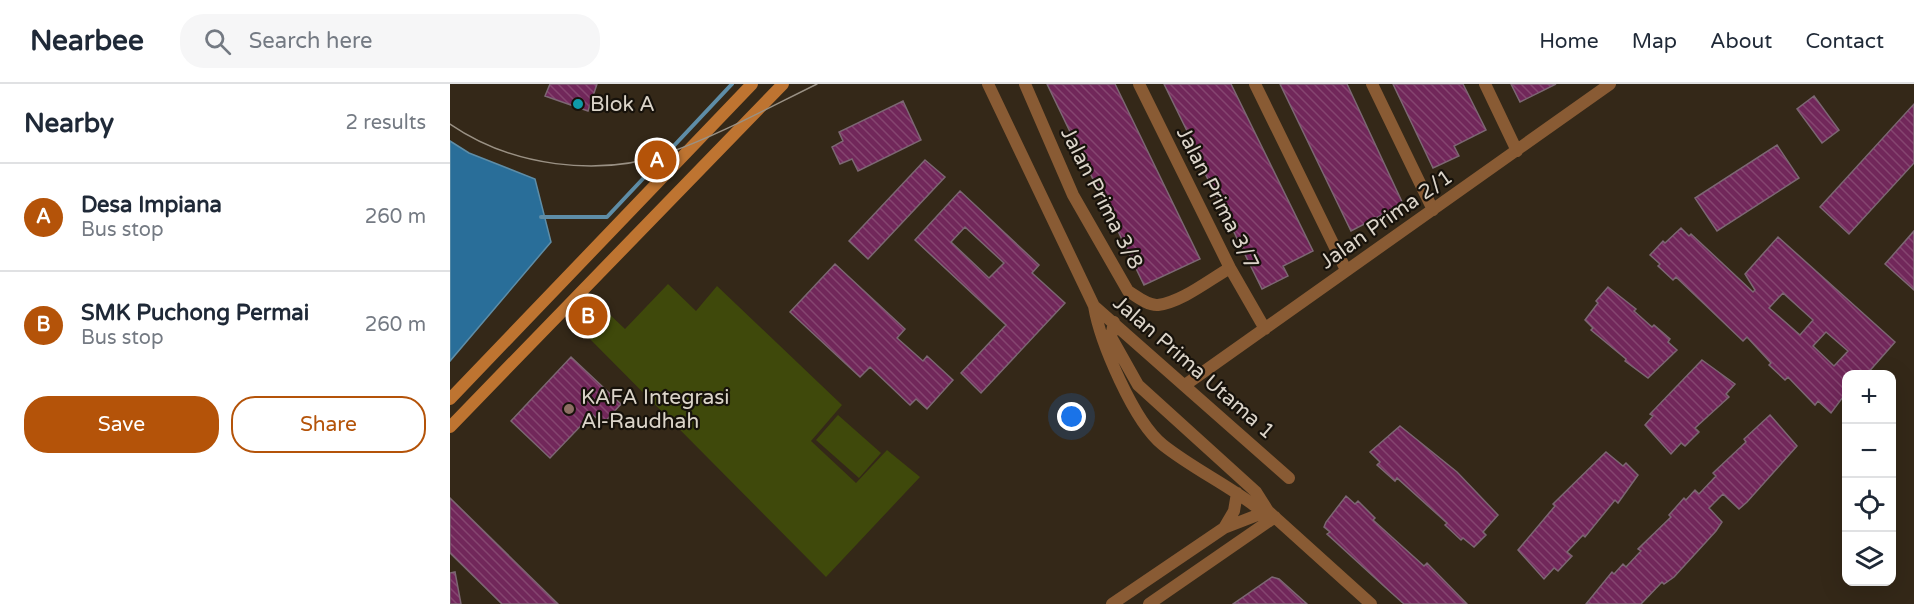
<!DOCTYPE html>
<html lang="en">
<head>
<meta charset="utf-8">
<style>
	:root { --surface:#fff; --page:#f6f6f7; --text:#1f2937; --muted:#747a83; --line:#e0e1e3; --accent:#b45309 }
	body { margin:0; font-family:"Varela Round",sans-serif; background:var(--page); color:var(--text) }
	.controls { position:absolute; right:18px; bottom:18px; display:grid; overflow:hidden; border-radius:12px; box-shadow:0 6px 24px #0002 }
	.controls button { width:54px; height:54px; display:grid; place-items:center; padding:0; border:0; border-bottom:2px solid var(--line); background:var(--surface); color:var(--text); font:30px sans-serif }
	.you { position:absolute; left:622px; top:333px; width:21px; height:21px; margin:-15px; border:4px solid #fff; border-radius:50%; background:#1a73e8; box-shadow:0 0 0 9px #1a73e833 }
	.badge { display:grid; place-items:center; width:39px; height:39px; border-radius:50%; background:var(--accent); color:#fff; font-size:20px; font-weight:700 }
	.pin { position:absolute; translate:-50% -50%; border:3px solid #fff; box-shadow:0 2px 6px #0006 }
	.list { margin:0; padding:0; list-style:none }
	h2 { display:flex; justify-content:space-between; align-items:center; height:78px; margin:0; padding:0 24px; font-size:26px }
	h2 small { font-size:20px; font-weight:400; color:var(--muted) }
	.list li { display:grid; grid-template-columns:39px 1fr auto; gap:18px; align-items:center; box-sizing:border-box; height:108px; padding:0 24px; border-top:2px solid var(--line) }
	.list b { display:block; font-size:22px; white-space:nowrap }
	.list p { margin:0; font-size:20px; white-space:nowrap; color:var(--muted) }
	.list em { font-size:20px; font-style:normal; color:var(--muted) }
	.actions { display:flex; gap:12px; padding:18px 24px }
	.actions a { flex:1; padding:14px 0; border:2px solid var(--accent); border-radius:24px; text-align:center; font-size:21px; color:var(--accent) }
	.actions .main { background:var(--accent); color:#fff }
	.icon { flex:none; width:33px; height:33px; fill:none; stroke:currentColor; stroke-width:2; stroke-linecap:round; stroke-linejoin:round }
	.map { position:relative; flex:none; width:1464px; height:520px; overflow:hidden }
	header { display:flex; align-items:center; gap:36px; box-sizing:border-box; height:84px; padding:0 30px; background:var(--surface); border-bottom:2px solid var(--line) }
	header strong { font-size:28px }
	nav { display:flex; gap:33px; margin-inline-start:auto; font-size:21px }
	.search { width:420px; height:54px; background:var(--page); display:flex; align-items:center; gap:15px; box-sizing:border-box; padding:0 21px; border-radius:24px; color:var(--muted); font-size:22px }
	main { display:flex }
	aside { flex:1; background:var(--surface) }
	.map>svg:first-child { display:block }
	.green { fill:#3f490b }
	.water { fill:#296e99; stroke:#5e8da7; stroke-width:1.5 }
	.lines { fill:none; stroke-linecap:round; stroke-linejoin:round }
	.stream { stroke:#5e8da7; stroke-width:4 }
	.building { fill:url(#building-back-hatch); stroke:#7c6773; stroke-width:1.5; fill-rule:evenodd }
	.street { stroke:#895b34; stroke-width:12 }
	.secondary { stroke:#be7431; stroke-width:12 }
	.tram { stroke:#9a9184; stroke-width:1.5 }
	.culture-dot { fill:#0f9aa8; stroke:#17120b; stroke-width:2 }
	.education-dot { fill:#8d6e63; stroke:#17120b; stroke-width:2 }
	.labels { text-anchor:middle; stroke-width:4.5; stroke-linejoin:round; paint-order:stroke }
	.poi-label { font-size:21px; fill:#dbd4c9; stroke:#17120b; text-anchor:start }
	.street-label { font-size:21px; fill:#dbd4c9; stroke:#17120b }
</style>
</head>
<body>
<header>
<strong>Nearbee</strong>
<div class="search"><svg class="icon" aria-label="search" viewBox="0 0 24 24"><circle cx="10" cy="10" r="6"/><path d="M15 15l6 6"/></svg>Search here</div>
<nav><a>Home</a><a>Map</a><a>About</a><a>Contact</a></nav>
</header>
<main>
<aside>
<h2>Nearby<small>2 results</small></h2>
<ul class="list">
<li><span class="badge">A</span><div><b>Desa Impiana</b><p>Bus stop</p></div><em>260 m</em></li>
<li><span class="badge">B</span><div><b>SMK Puchong Permai</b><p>Bus stop</p></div><em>260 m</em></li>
</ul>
<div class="actions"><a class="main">Save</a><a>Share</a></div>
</aside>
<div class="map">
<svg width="1464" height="520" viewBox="0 0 1464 520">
	<defs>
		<pattern id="building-back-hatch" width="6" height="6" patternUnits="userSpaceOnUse" patternTransform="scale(1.5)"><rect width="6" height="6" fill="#71275a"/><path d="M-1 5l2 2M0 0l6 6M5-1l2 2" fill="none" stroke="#854570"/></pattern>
	</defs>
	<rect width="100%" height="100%" fill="#342818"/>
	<path class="green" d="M218,200L246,227L267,202L392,321L361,357L406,399L437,366L470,393L376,493L133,248L156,227L175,245Z
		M388,331L431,369L409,394L366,356Z"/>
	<path class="water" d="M0,57L19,69L85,95L101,158L0,277Z"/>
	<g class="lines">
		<path class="stream" d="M91,133H157L282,0"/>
	</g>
	<path class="building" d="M100,0H147L138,27L95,12Z
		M597,0H665L750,175L694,201Z
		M714,0H781L863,167L833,182L838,192L812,205L740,59L742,57Z
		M830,0H897L953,120L901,147Z
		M943,0H1013L1036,46L1004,62L1009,72L983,84Z
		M1061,0H1106L1070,18Z
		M1364,12L1389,46L1372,59L1347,25Z
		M453,17L471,56L408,87L402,75L390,80L382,63L393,57L389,48Z
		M1464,20V79L1399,150L1370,123Z
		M1327,61L1349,94L1267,147L1245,114Z
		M475,76L495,93L418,175L399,157Z
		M510,107L589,181L582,189L615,219L531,309L511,289L556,241L465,156ZM515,143L554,179L539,194L501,158Z
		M1231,144L1239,152L1241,150L1303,208L1305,206L1295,190L1328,153L1445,258L1416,291H1396V309L1381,329L1368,317L1365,321L1338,293L1335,296L1319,281L1321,279L1297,253L1293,257L1226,193L1223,196L1208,182L1210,180L1200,171L1213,157L1215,159ZM1333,209L1363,236L1350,251L1319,224ZM1376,248L1398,267L1384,282L1363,262Z
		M1464,147V206L1435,180Z
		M385,180L455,245L447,254L473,277L477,272L503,296L477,325L466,315L460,321L420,283L410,293L340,228Z
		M1158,203L1186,225L1184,227L1202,243L1204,241L1220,255L1218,258L1227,266L1198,294L1175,277L1176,275L1141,246L1143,244L1135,236L1148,219L1146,217Z
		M121,273L171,320L153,340L142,330L100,374L61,337Z
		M1252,276L1285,300L1276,310L1279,313L1245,344L1249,348L1235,362L1231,359L1221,370L1195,341L1203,332L1200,330Z
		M1320,331L1347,362L1297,418L1289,425L1273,410L1259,424L1272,438L1266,447L1224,493L1214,500L1212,498L1191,520H1136L1162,488L1164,490L1173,480L1176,483L1191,467L1188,465L1221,433L1219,431L1234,414L1236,416L1245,406L1249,410L1266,392L1263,389L1296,358L1294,355Z
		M950,342L1007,388L1048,431L1033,448L1036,451L1024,463L1013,454L1011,456L995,441L997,439L947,394L945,397L927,381L930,378L920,368Z
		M1156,368L1173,382L1176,379L1188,391L1168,419L1165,416L1135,453L1133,451L1117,468L1122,472L1108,487L1104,484L1094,495L1068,466L1105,422L1103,420Z
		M896,412L905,420L908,417L925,434L923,436L974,482L977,479L1017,520H954L935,503L877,450L880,448L874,443L876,438Z
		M0,414L108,520H52L0,469Z
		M5,488L11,520H0V489Z
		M822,493L829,495L857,520H783Z"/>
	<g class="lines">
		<path class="street" d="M538,0L644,222L839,394
			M575,0L623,111L678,207C686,212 698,222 708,221C732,218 759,196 780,184
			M689,0L780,184L815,245
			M805,0L896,186
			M922,0L983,126
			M1035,0L1067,67
			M644,222C650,258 684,338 713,361C742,384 776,400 805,422L818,427L921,520
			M664,238L661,253L688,301L806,408L818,427
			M735,301L1160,0
			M774,444L818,427
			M662,520L774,444L784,427L787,409
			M699,520L825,433"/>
		<path class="secondary" d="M0,315L302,0
			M0,343L333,0"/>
		<path class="tram" d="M0,40C61,82 148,94 218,69C269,51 318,24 367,0"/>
	</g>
	<circle class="culture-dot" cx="128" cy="20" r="6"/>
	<circle class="education-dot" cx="119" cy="325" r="6"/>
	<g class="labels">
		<g class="poi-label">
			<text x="140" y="27">Blok A</text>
			<text x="131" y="320">KAFA Integrasi<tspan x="131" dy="24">Al-Raudhah</tspan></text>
		</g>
		<g class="street-label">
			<text transform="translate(652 114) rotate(63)" y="7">Jalan Prima 3/8</text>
			<text transform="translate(768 114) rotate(63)" y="7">Jalan Prima 3/7</text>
			<text transform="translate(936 135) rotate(-35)" y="7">Jalan Prima 2/1</text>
			<text transform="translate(744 283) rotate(41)" y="7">Jalan Prima Utama 1</text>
		</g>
	</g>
</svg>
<div class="controls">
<button>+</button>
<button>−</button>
<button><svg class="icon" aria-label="locate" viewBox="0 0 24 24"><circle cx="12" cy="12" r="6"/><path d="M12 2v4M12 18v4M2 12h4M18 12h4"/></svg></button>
<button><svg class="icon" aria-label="layers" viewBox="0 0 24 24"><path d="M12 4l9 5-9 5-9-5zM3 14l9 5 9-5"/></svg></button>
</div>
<div class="you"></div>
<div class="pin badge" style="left:207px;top:76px">A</div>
<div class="pin badge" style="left:138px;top:232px">B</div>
</div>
</main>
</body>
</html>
